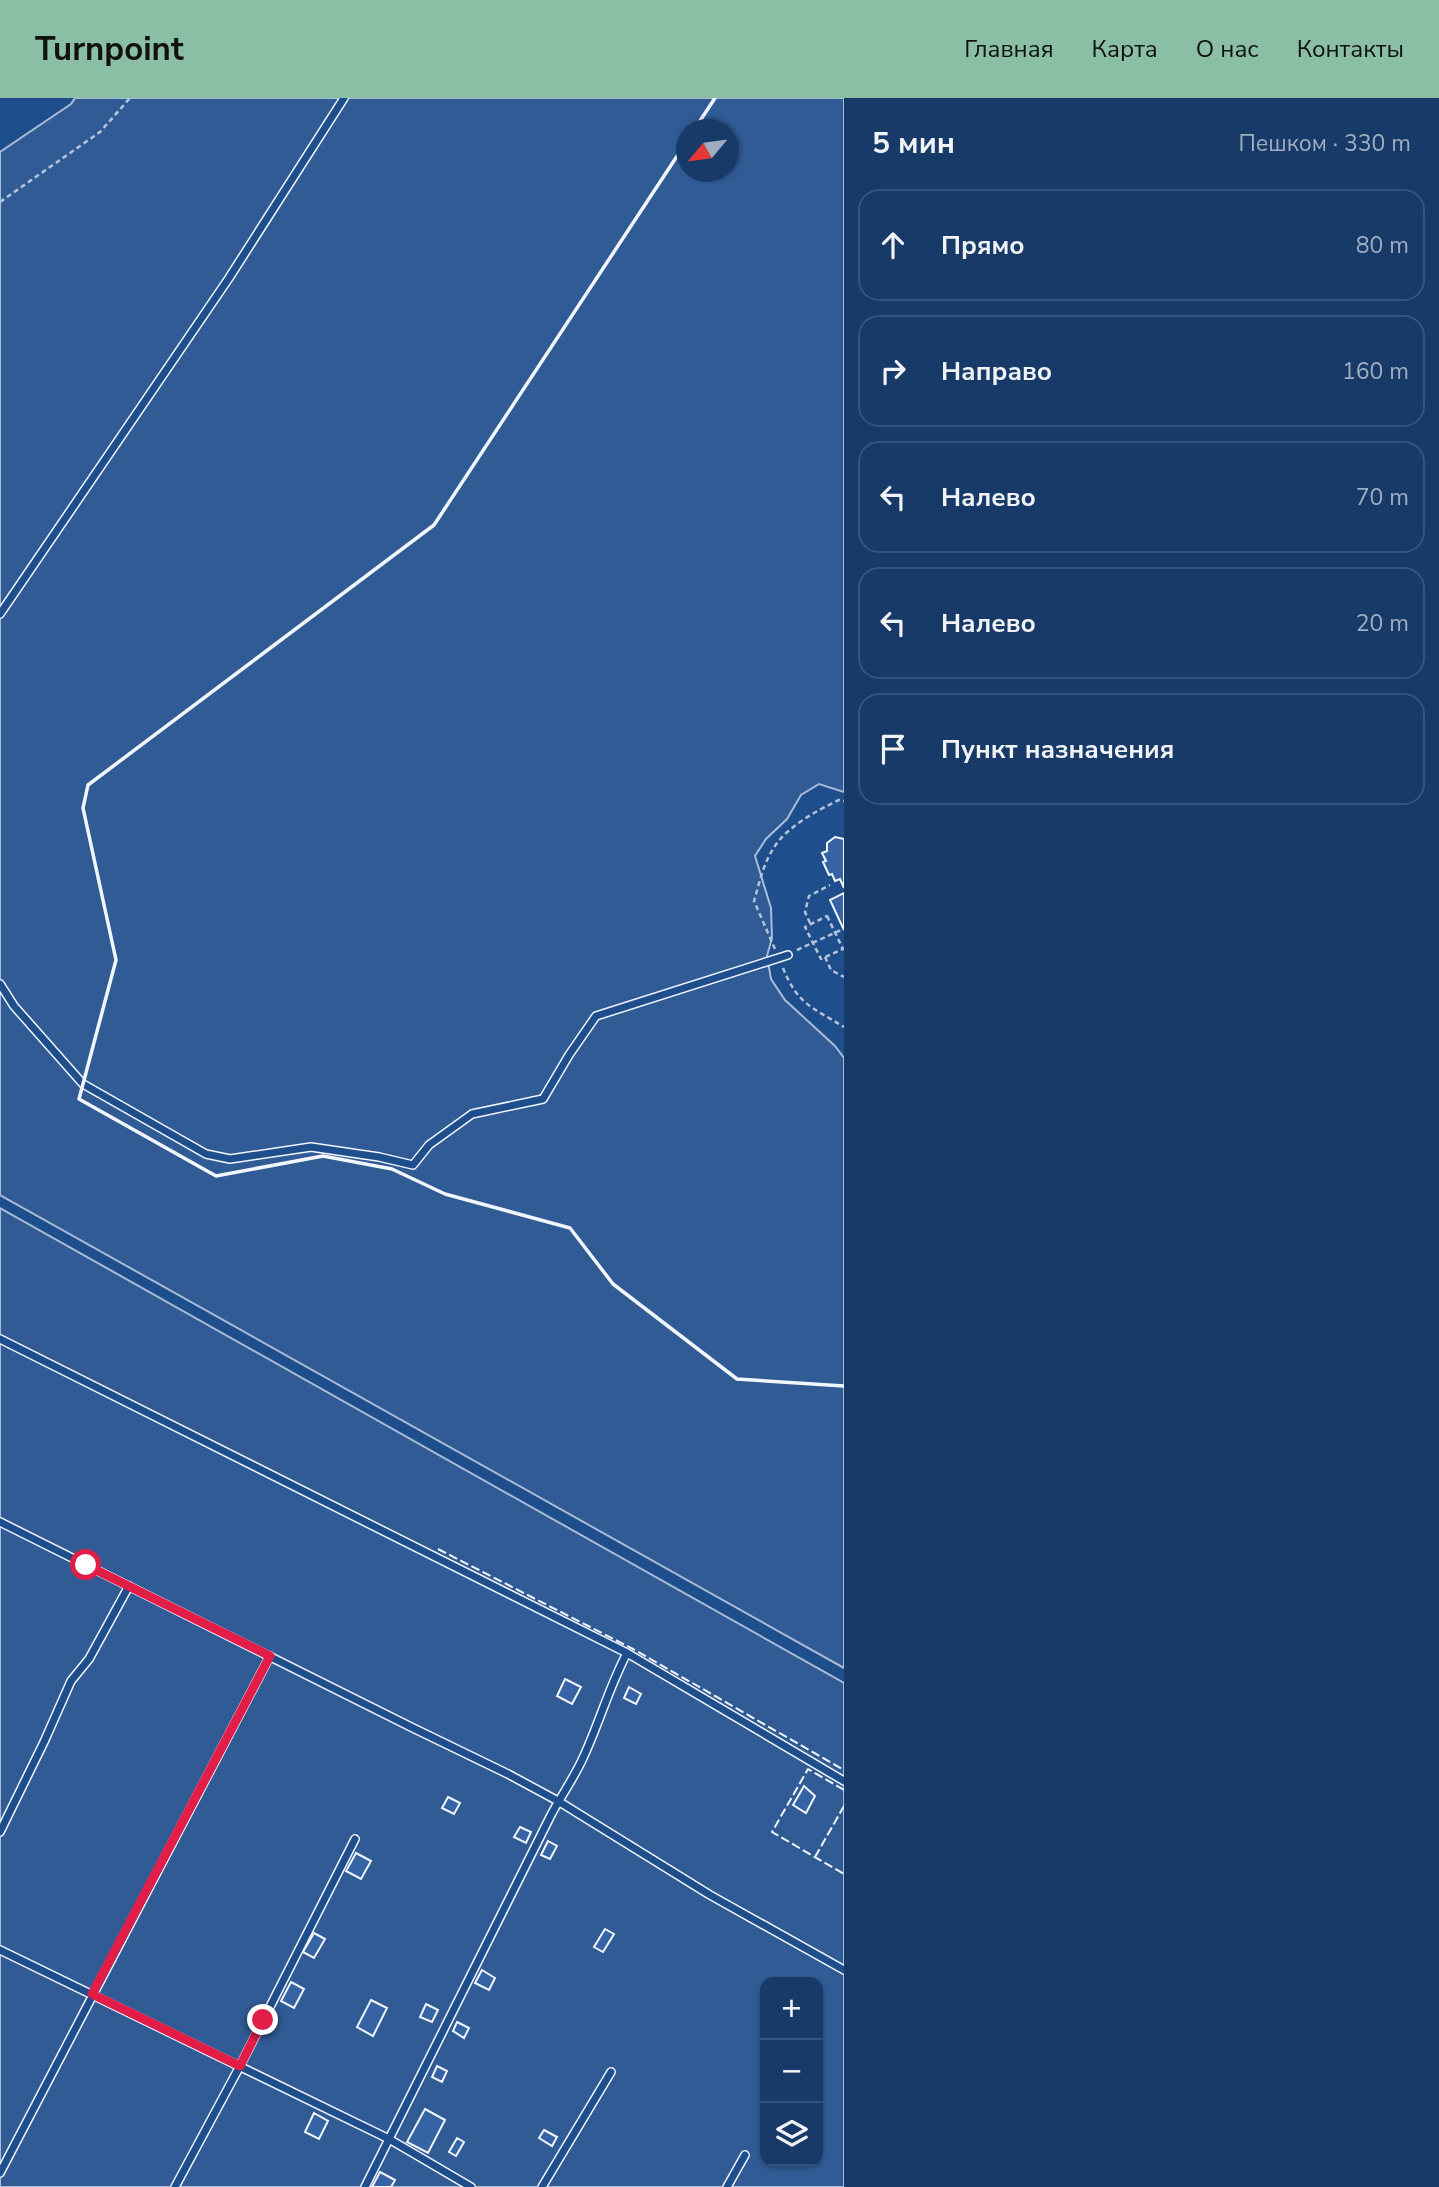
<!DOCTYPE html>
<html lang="ru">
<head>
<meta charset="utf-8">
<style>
	:root { --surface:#173a69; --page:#244571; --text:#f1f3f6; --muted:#9eadc0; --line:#36547d; --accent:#8abfa5 }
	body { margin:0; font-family:"Nunito Sans",sans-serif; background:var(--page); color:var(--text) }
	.controls { position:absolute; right:21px; bottom:21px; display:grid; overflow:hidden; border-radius:14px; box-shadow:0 2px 5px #0004 }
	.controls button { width:63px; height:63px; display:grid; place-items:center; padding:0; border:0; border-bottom:2px solid var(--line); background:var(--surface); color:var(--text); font:35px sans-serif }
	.compass { position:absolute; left:676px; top:21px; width:63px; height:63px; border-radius:50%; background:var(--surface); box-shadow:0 2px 5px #0004; rotate:241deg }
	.stop { position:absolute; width:21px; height:21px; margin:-16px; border:5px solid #e11d48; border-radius:50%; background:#fff }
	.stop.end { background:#e11d48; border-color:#fff; box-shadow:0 2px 7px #0008 }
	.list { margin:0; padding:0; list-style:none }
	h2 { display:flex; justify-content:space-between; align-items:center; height:91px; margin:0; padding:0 28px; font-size:30px }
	h2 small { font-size:23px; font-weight:400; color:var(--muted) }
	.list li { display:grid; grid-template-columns:46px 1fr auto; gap:21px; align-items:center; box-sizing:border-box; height:112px; margin:0 14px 14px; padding:0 14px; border:2px solid var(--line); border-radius:21px }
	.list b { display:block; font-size:26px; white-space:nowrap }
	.list em { font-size:23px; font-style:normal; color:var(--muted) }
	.icon { flex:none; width:38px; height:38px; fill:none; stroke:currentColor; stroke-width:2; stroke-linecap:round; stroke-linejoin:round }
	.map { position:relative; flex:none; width:844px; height:2089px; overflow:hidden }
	header { display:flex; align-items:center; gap:42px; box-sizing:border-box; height:98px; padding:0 35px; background:var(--accent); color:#111 }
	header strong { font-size:33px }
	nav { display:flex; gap:38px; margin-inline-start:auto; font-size:24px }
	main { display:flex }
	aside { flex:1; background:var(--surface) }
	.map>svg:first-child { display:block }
	.green { fill:#305b95; stroke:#a8bbd7; stroke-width:2; fill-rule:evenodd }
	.building { fill:#3563a3; stroke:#f2f6ff; stroke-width:2 }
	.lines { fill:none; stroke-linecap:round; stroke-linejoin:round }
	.service-casing { stroke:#f2f6ff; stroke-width:10 }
	.path { stroke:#b3c4dc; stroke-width:2.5; stroke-dasharray:5 3.5; stroke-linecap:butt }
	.service { stroke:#1f4e8c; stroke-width:7 }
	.fence { stroke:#f2f6ff; stroke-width:2; stroke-dasharray:9 3.5; stroke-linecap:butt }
	.wall { stroke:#f2f6ff; stroke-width:3.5 }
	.route { stroke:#e11d48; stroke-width:9 }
</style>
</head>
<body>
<header>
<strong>Turnpoint</strong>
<nav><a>Главная</a><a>Карта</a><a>О нас</a><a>Контакты</a></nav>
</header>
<main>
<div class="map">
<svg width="844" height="2089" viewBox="0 0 844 2089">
	<rect width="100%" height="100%" fill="#1f4e8c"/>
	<path class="green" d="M75,0H844V694L819,686L801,697L787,721L766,741L755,758L771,810L772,840L767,858L771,881L785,902L835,948L844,960V1570L0,1097V54L71,6ZM687,32H729V74H687Z
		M0,1110L844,1585V2089H0ZM765,1884H818V2063H765Z"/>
	<path class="building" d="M835,739L844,741V790L840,781L835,783L832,776L829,777L823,764L826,763L822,755L827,753V745Z
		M844,795V832L830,802Z
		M565,1581L581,1589L572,1606L557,1598Z
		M629,1589L641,1596L636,1606L624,1600Z
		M804,1688L815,1698L806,1715L793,1707Z
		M448,1699L460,1705L454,1716L442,1710Z
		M520,1729L531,1734L526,1745L514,1739Z
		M548,1743L557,1748L550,1761L541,1757Z
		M356,1755L371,1763L361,1781L346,1773Z
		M605,1831L614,1836L603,1854L594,1849Z
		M314,1835L325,1841L314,1860L303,1854Z
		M482,1872L495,1880L489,1892L475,1885Z
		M291,1884L304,1891L294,1910L281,1903Z
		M371,1902L387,1910L373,1938L357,1929Z
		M426,1906L438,1912L432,1924L420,1919Z
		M457,1924L469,1930L464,1940L453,1933Z
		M437,1968L447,1973L442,1984L432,1979Z
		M425,2011L445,2022L428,2055L407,2044Z
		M314,2015L328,2023L319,2041L305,2034Z
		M544,2032L557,2039L552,2048L539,2040Z
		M457,2040L464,2044L456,2058L449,2054Z
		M380,2074L395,2082L391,2089H372Z"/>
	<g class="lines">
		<defs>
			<path id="service" d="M0,516L229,180L344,0
				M0,886L14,908L83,986L206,1056L230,1061L311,1049L379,1059L413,1067L429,1047L472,1016L543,1001L569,957L596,918L788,857
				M0,1241L627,1555L844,1683
				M0,1424L413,1630L508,1676L558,1703L710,1797L844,1872
				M0,1734L44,1644L71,1583L89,1561L129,1488
				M0,1852L389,2041L471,2089
				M0,2075L270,1558
				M175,2089L240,1968L355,1741
				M365,2089L551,1717C561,1698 574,1680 583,1660C599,1626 609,1589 627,1555
				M542,2089L611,1974
				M727,2089L745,2057"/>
		</defs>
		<use href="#service" class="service-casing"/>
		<path class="path" d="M0,104L100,34L130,0
			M827,818L843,851L821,861L805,829Z
			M810,825L805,814L809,798L830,787
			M775,851L754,803C759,786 763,767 773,751C786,729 816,713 839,702L844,703
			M797,852L841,832
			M825,859L831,872L844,879
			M783,870C798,907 812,909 844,929"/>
		<use href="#service" class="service"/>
		<path class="fence" d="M438,1451L633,1551L844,1672
			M844,1692L808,1671L772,1734L844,1776
			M815,1759L844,1708"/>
		<path class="wall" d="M694,32L715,0
			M687,43L434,427L88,687L83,710L116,862L79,1001L216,1078L323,1058L392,1071L445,1096L570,1130L613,1186L737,1281L844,1288"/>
	</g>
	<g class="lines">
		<path class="route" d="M86,1467L270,1558L92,1896L240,1968L263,1922"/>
	</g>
</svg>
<div class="controls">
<button>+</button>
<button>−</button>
<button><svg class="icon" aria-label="layers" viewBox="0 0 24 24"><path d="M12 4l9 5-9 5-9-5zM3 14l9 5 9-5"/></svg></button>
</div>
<svg class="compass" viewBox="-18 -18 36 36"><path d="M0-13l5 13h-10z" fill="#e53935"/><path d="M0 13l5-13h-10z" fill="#9eadc0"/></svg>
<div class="stop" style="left:86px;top:1467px"></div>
<div class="stop end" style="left:263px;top:1922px"></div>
</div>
<aside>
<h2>5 мин<small>Пешком · 330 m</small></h2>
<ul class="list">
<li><svg class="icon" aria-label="ahead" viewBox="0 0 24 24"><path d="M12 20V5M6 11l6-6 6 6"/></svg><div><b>Прямо</b></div><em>80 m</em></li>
<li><svg class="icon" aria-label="right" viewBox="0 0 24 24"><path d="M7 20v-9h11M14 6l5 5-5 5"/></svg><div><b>Направо</b></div><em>160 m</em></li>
<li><svg class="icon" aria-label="left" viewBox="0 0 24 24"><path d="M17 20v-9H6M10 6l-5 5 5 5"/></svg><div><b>Налево</b></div><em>70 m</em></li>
<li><svg class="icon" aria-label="left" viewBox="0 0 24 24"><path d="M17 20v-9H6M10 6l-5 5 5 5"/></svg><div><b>Налево</b></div><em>20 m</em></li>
<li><svg class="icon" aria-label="arrive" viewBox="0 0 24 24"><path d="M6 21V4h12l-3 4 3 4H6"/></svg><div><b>Пункт назначения</b></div></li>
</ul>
</aside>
</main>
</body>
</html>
